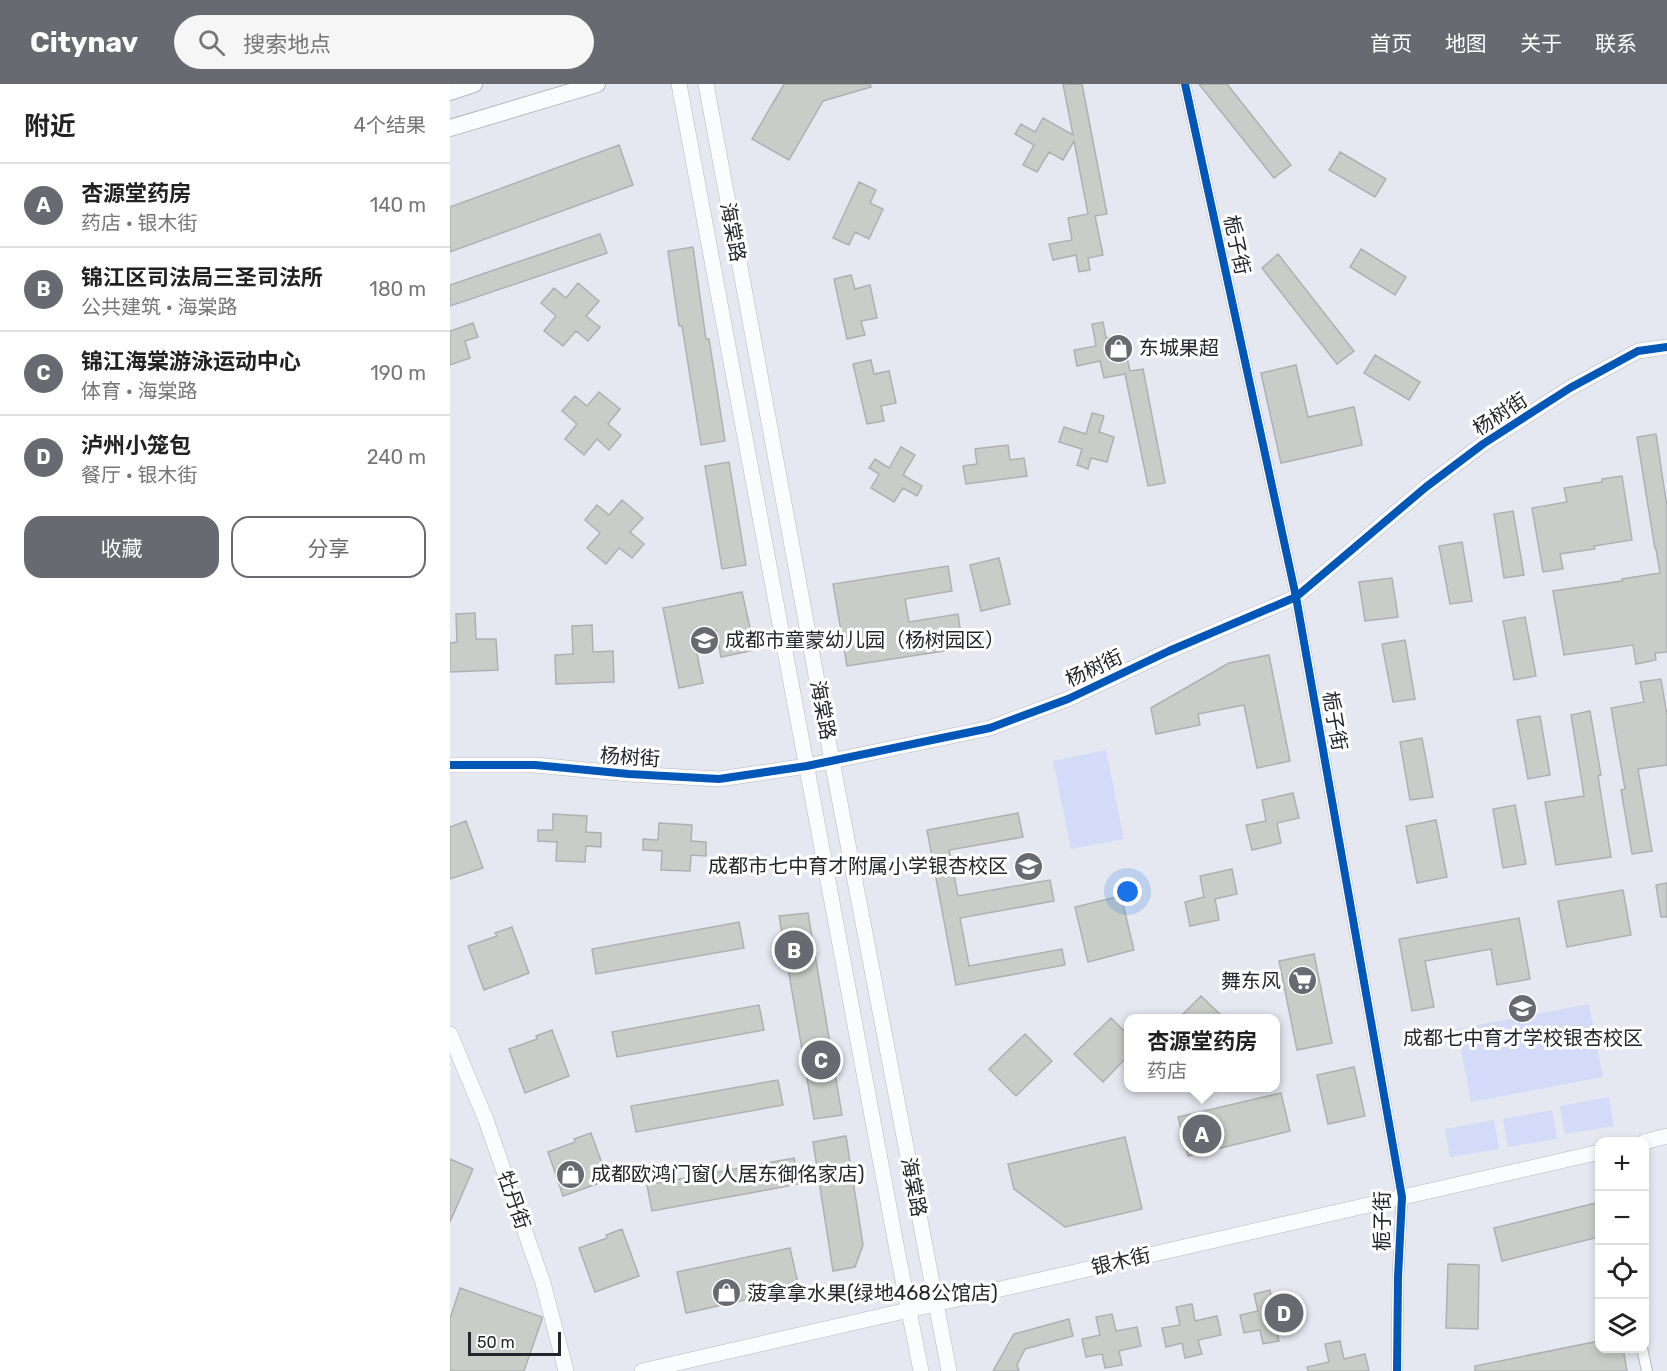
<!DOCTYPE html>
<html lang="zh">
<head>
<meta charset="utf-8">
<style>
	:root { --surface:#fff; --page:#f6f6f6; --text:#222; --muted:#767676; --line:#e0e0e0; --accent:#696a71 }
	body { margin:0; font-family:Rubik,"Noto Sans SC",sans-serif; background:var(--page); color:var(--text) }
	.controls { position:absolute; right:18px; bottom:18px; display:grid; overflow:hidden; border-radius:12px; box-shadow:0 3px 9px #0003 }
	.controls button { width:54px; height:54px; display:grid; place-items:center; padding:0; border:0; border-bottom:2px solid var(--line); background:var(--surface); color:var(--text); font:30px sans-serif }
	.scale { position:absolute; left:18px; bottom:15px; width:93px; box-sizing:border-box; padding-left:6px; border:3px solid #25262c; border-top:0; font-size:16px; line-height:21px; white-space:nowrap; color:#25262c; -webkit-text-stroke:4px #fff; paint-order:stroke }
	.you { position:absolute; left:678px; top:808px; width:21px; height:21px; margin:-15px; border:4px solid #fff; border-radius:50%; background:#1a73e8; box-shadow:0 0 0 9px #1a73e833 }
	.badge { display:grid; place-items:center; width:39px; height:39px; border-radius:50%; background:var(--accent); color:#fff; font-size:20px; font-weight:700 }
	.pin { position:absolute; translate:-50% -50%; border:3px solid #fff; box-shadow:0 2px 6px #0006 }
	.popup { position:absolute; left:674px; top:930px; width:156px; height:78px; box-sizing:border-box; display:grid; place-content:center; border-radius:12px; background:var(--surface); filter:drop-shadow(0 2px 4px #0005); font-size:20px; white-space:nowrap; color:var(--muted) }
	.popup b { font-size:22px; color:var(--text) }
	.popup::after { content:''; position:absolute; left:50%; top:100%; margin-left:-12px; border:12px solid transparent; border-top-color:var(--surface) }
	.list { margin:0; padding:0; list-style:none }
	h2 { display:flex; justify-content:space-between; align-items:center; height:78px; margin:0; padding:0 24px; font-size:26px }
	h2 small { font-size:20px; font-weight:400; color:var(--muted) }
	.list li { display:grid; grid-template-columns:39px 1fr auto; gap:18px; align-items:center; box-sizing:border-box; height:84px; padding:0 24px; border-top:2px solid var(--line) }
	.list b { display:block; font-size:22px; white-space:nowrap }
	.list p { margin:0; font-size:20px; white-space:nowrap; color:var(--muted) }
	.list em { font-size:20px; font-style:normal; color:var(--muted) }
	.actions { display:flex; gap:12px; padding:18px 24px }
	.actions a { flex:1; padding:14px 0; border:2px solid var(--accent); border-radius:18px; text-align:center; font-size:21px; color:var(--accent) }
	.actions .main { background:var(--accent); color:#fff }
	.icon { flex:none; width:33px; height:33px; fill:none; stroke:currentColor; stroke-width:2; stroke-linecap:round; stroke-linejoin:round }
	.map { position:relative; flex:none; width:1217px; height:1287px; overflow:hidden }
	header { display:flex; align-items:center; gap:36px; box-sizing:border-box; height:84px; padding:0 30px; background:var(--accent); color:#fff }
	header strong { font-size:28px }
	nav { display:flex; gap:33px; margin-inline-start:auto; font-size:21px }
	.search { width:420px; height:54px; background:var(--page); display:flex; align-items:center; gap:15px; box-sizing:border-box; padding:0 21px; border-radius:33px; color:var(--muted); font-size:22px }
	main { display:flex }
	aside { flex:1; background:var(--surface) }
	.map>svg:first-child { display:block }
	.green { fill:#d3dbf8 }
	.building { fill:#caccc7; stroke:#afb0b2; stroke-width:1.5 }
	.lines { fill:none; stroke-linecap:round; stroke-linejoin:round }
	.street-casing { stroke:#b6b7be; stroke-width:12 }
	.secondary-casing { stroke:#b6b7be; stroke-width:16 }
	.primary-casing { stroke:#b6b7be; stroke-width:18 }
	.street { stroke:#fbfcfd; stroke-width:10 }
	.secondary { stroke:#fbfcfd; stroke-width:15 }
	.primary { stroke:#fbfcfd; stroke-width:16 }
	.cycleway-casing { stroke:#fff; stroke-width:11 }
	.cycleway { stroke:#0057b8; stroke-width:8 }
	.labels { text-anchor:middle; stroke-width:6; stroke-linejoin:round; paint-order:stroke }
	.street-label { font-size:20px; fill:#25262c; stroke:#fff }
	.poi-label { font-size:20px; fill:#25262c; stroke:#fff; text-anchor:start }
</style>
</head>
<body>
<header>
<strong>Citynav</strong>
<div class="search"><svg class="icon" aria-label="search" viewBox="0 0 24 24"><circle cx="10" cy="10" r="6"/><path d="M15 15l6 6"/></svg>搜索地点</div>
<nav><a>首页</a><a>地图</a><a>关于</a><a>联系</a></nav>
</header>
<main>
<aside>
<h2>附近<small>4个结果</small></h2>
<ul class="list">
<li><span class="badge">A</span><div><b>杏源堂药房</b><p>药店 · 银木街</p></div><em>140 m</em></li>
<li><span class="badge">B</span><div><b>锦江区司法局三圣司法所</b><p>公共建筑 · 海棠路</p></div><em>180 m</em></li>
<li><span class="badge">C</span><div><b>锦江海棠游泳运动中心</b><p>体育 · 海棠路</p></div><em>190 m</em></li>
<li><span class="badge">D</span><div><b>泸州小笼包</b><p>餐厅 · 银木街</p></div><em>240 m</em></li>
</ul>
<div class="actions"><a class="main">收藏</a><a>分享</a></div>
</aside>
<div class="map">
<svg width="1217" height="1287" viewBox="0 0 1217 1287">
	<rect width="100%" height="100%" fill="#e6e8f1"/>
	<path class="green" d="M656,666L674,755L621,765L603,677Z
		M1139,920L1153,993L1021,1018L1007,945Z
		M1159,1013L1164,1042L1115,1050L1110,1022Z
		M1102,1026L1107,1055L1058,1063L1053,1035Z
		M1044,1036L1049,1065L1000,1073L995,1045Z"/>
	<path class="building" d="M334,0H420L421,3L373,17L339,76L302,55Z
		M613,0H632L657,130L645,132L653,171L638,174L640,186L629,188L626,171L603,176L599,160L622,156L618,134L638,130L624,57L613,76L599,68L587,88L573,81L584,61L565,50L571,40L585,48L593,34L623,51Z
		M749,0H777L841,81L824,94Z
		M169,61L183,101L0,168V123Z
		M890,68L936,95L925,113L879,86Z
		M409,98L426,106L420,119L433,125L419,155L405,148L399,161L383,154Z
		M150,150L157,169L0,222V201Z
		M243,163L256,255H259L275,357L251,361L232,242H229L218,167Z
		M911,165L956,193L945,211L900,183Z
		M828,170L904,267L887,280L812,184Z
		M401,191L405,205L420,201L427,234L411,237L415,251L397,255L384,195Z
		M128,199L149,217L136,232L150,243L138,257L126,247L113,262L94,247L106,232L91,219L104,204L116,214Z
		M653,238L656,254L672,251L680,287L693,285L715,399L698,402L675,290L654,294L650,277L627,282L624,266L646,262L642,240Z
		M23,239L28,253L15,257L20,274L0,281V247Z
		M925,271L970,298L959,316L914,289Z
		M421,276L424,290L439,287L446,319L431,322L434,337L417,340L403,280Z
		M846,281L858,333L904,323L912,361L831,379L811,289Z
		M149,308L170,325L158,340L171,351L159,366L147,355L134,371L115,355L127,340L112,327L125,312L137,322Z
		M642,329L654,332L649,348L664,353L657,378L641,374L638,385L627,381L632,365L609,358L614,343L636,350Z
		M1206,350L1217,423V568L1205,569L1206,576L1186,580L1183,561L1114,571L1103,507L1172,497V495L1210,489L1206,465H1205L1187,353Z
		M558,361L560,376L574,374L577,392L516,400L513,382L527,380L525,365Z
		M451,363L465,371L453,391L472,402L467,412L453,404L444,418L421,404L429,390L419,384L425,375L439,384Z
		M279,378L296,481L272,485L255,382Z
		M1172,392L1182,456L1144,462L1145,465L1110,470L1113,485L1093,488L1082,424L1117,418L1114,404L1152,398V395Z
		M172,416L193,434L180,448L194,460L182,474L169,464L156,480L137,464L150,449L135,436L147,421L159,431Z
		M1063,427L1074,491L1054,494L1044,430Z
		M1012,458L1022,517L1000,520L989,462Z
		M549,474L560,520L531,527L520,481Z
		M498,482L502,507L455,515L459,538L508,530L513,564L397,582L383,500Z
		M942,494L948,533L915,537L909,498Z
		M292,508L305,566L271,573L266,546L243,551L253,599L229,604L213,524Z
		M25,529L26,555H46L48,586L0,588V559L7,558L6,530Z
		M1075,533L1086,592L1064,596L1053,537Z
		M142,541L143,568L163,567L164,598L106,600L105,571L123,570L122,542Z
		M955,556L965,615L943,618L932,560Z
		M819,571L840,677L807,684L794,621L748,630L750,641L706,650L701,624L779,579Z
		M1211,595L1217,632V681L1188,685L1202,767L1182,770L1171,706L1175,705L1161,624L1194,618L1190,598Z
		M1140,627L1151,691L1148,692L1161,773L1106,781L1095,718L1134,712L1121,631Z
		M1090,632L1100,691L1078,695L1067,636Z
		M972,654L983,713L960,716L950,658Z
		M843,709L849,734L827,739L831,759L802,766L796,741L816,737L812,716Z
		M1065,721L1076,780L1053,784L1043,725Z
		M568,729L573,753L499,766L508,812L600,796L604,817L510,834L519,882L612,865L615,881L506,901L477,746Z
		M103,730L137,732L136,748L151,749V763L136,762L135,778L106,777L107,758L88,757V746H103Z
		M986,736L997,793L967,799L956,742Z
		M16,737L33,784L0,795V743Z
		M209,739L242,741L241,757L256,758V772L241,771L240,787L211,786L212,767L193,766V755L208,756Z
		M782,785L787,810L765,815L769,836L740,842L735,818L754,813L750,792Z
		M1217,799V833H1211L1206,801Z
		M1173,806L1181,851L1117,863L1108,817Z
		M671,812L684,866L638,878L625,823Z
		M358,829L392,1031L364,1035L329,832Z
		M1069,834L1080,895L1047,901L1041,865L975,877L984,923L962,927L949,855Z
		M289,838L294,864L146,890L142,865Z
		M62,843L79,889L34,906L18,862L47,852L45,849Z
		M864,870L882,959L847,966L829,877Z
		M751,912L774,934H729Z
		M309,921L314,946L167,973L162,948Z
		M661,934L678,951V972L653,998L624,970Z
		M102,946L119,992L75,1009L59,965L87,955L86,952Z
		M575,950L602,977L566,1012L539,985Z
		M904,983L915,1032L878,1040L867,991Z
		M328,996L333,1021L186,1048L181,1022Z
		M831,1009L840,1047L738,1072L728,1033Z
		M141,1049L158,1096L113,1112L98,1068L125,1058L124,1055Z
		M396,1052L413,1161L405,1183L383,1187L363,1058Z
		M675,1053L692,1125L615,1143L564,1105L558,1080Z
		M344,1074L349,1100L202,1127L197,1101Z
		M0,1075L23,1085L0,1138Z
		M1146,1119L1149,1132V1153L1052,1177L1044,1144Z
		M172,1145L189,1192L145,1208L129,1164L157,1154L156,1151Z
		M340,1164L349,1204L236,1229L227,1188Z
		M998,1180L1029,1181L1028,1245L996,1244Z
		M10,1204L92,1233V1235L74,1287H0V1235Z
		M820,1206L823,1224L845,1219L849,1238L826,1243L829,1257L813,1260L810,1246L794,1249L790,1231L808,1227L804,1210Z
		M742,1220L745,1237L767,1232L771,1251L748,1256L752,1270L735,1274L732,1259L716,1263L712,1244L730,1241L726,1223Z
		M662,1230L666,1247L687,1243L691,1262L669,1267L672,1281L655,1284L652,1270L636,1273L632,1255L650,1251L646,1233Z
		M619,1235L623,1252L575,1265L567,1281L569,1287H543L564,1250Z
		M890,1257L894,1275L915,1270L919,1287H858L857,1283L879,1278L875,1260Z
		M1149,1257V1264H1173L1177,1287H1025V1282Z"/>
	<g class="lines">
		<defs>
			<path id="street" d="M735,0L846,513L952,1113L948,1193L947,1287
				M1192,1264L1197,1287"/>
			<path id="secondary" d="M229,0L448,1171L471,1287
				M256,0L382,677L499,1287
				M0,681H85L179,690L269,695L357,682L540,644L618,615L719,567L846,513L976,403L1033,360L1120,304L1188,267L1217,263
				M0,950L36,1036L93,1199L116,1287
				M1194,1058L1217,1052
				M192,1287L1150,1068"/>
			<path id="primary" d="M0,8L24,0
				M0,44L147,0"/>
		</defs>
		<use href="#street" class="street-casing"/>
		<use href="#secondary" class="secondary-casing"/>
		<use href="#primary" class="primary-casing"/>
		<use href="#street" class="street"/>
		<use href="#secondary" class="secondary"/>
		<use href="#primary" class="primary"/>
		<defs>
			<path id="cycleway" d="M735,0L846,513L952,1113L948,1193L947,1287
				M0,681H85L179,690L269,695L357,682L540,644L618,615L719,567L846,513L976,403L1033,360L1120,304L1188,267L1217,263"/>
		</defs>
		<use href="#cycleway" class="cycleway-casing"/>
		<use href="#cycleway" class="cycleway"/>
	</g>
	<defs>
		<symbol id="shop-disc" viewBox="-11 -11 22 22"><circle r="9.5" fill="#696a71" stroke="#fff"/><path d="M-5-2.5h2.3a2.7 3.5 0 0 1 5.4 0H5L5.5 6h-11ZM-1.5-2.5h3a1.5 2.3 0 0 0-3 0Z" fill="#fff"/></symbol>
		<symbol id="school-disc" viewBox="-11 -11 22 22"><circle r="9.5" fill="#696a71" stroke="#fff"/><path d="M0-5L7-2L0 1L-7-2ZM-4 1L0 2.5L4 1V4Q0 6-4 4Z" fill="#fff"/></symbol>
		<symbol id="supermarket-disc" viewBox="-11 -11 22 22"><circle r="9.5" fill="#696a71" stroke="#fff"/><path d="M-6-5.5h2.5l.6 2H6L4.5 2H-2.5L-4.4-4H-6ZM-1.5 3.2a1.3 1.3 0 1 0 .1 0ZM3 3.2a1.3 1.3 0 1 0 .1 0Z" fill="#fff"/></symbol>
	</defs>
	<g fill-rule="evenodd">
		<use href="#shop-disc" x="652" y="248" width="33" height="33"/>
		<use href="#school-disc" x="238" y="540" width="33" height="33"/>
		<use href="#school-disc" x="562" y="766" width="33" height="33"/>
		<use href="#supermarket-disc" x="836" y="880" width="33" height="33"/>
		<use href="#school-disc" x="1056" y="908" width="33" height="33"/>
		<use href="#shop-disc" x="104" y="1074" width="33" height="33"/>
		<use href="#shop-disc" x="260" y="1192" width="33" height="33"/>
	</g>
	<g class="labels">
		<g class="street-label">
			<text transform="translate(283 148) rotate(79)" y="7">海棠路</text>
			<text transform="translate(787 161) rotate(78)" y="7">栀子街</text>
			<text transform="translate(1050 330) rotate(-33)" y="7">杨树街</text>
			<text transform="translate(644 584) rotate(-25)" y="7">杨树街</text>
			<text transform="translate(373 626) rotate(79)" y="7">海棠路</text>
			<text transform="translate(885 637) rotate(80)" y="7">栀子街</text>
			<text transform="translate(180 673) rotate(4)" y="7">杨树街</text>
			<text transform="translate(464 1103) rotate(79)" y="7">海棠路</text>
			<text transform="translate(64 1116) rotate(71)" y="7">牡丹街</text>
			<text transform="translate(932 1137) rotate(-90)" y="7">栀子街</text>
			<text transform="translate(671 1177) rotate(-13)" y="7">银木街</text>
		</g>
		<g class="poi-label">
			<text x="689" y="271">东城果超</text>
			<text x="275" y="563">成都市童蒙幼儿园（杨树园区）</text>
			<text x="558" y="789" text-anchor="end">成都市七中育才附属小学银杏校区</text>
			<text x="831" y="904" text-anchor="end">舞东风</text>
			<text x="1073" y="961" text-anchor="middle">成都七中育才学校银杏校区</text>
			<text x="141" y="1097">成都欧鸿门窗(人居东御佲家店)</text>
			<text x="297" y="1216">菠拿拿水果(绿地468公馆店)</text>
		</g>
	</g>
</svg>
<div class="controls">
<button>+</button>
<button>−</button>
<button><svg class="icon" aria-label="locate" viewBox="0 0 24 24"><circle cx="12" cy="12" r="6"/><path d="M12 2v4M12 18v4M2 12h4M18 12h4"/></svg></button>
<button><svg class="icon" aria-label="layers" viewBox="0 0 24 24"><path d="M12 4l9 5-9 5-9-5zM3 14l9 5 9-5"/></svg></button>
</div>
<div class="scale">50 m</div>
<div class="you"></div>
<div class="pin badge" style="left:752px;top:1050px">A</div>
<div class="popup"><b>杏源堂药房</b>药店</div>
<div class="pin badge" style="left:344px;top:866px">B</div>
<div class="pin badge" style="left:371px;top:976px">C</div>
<div class="pin badge" style="left:834px;top:1229px">D</div>
</div>
</main>
</body>
</html>
